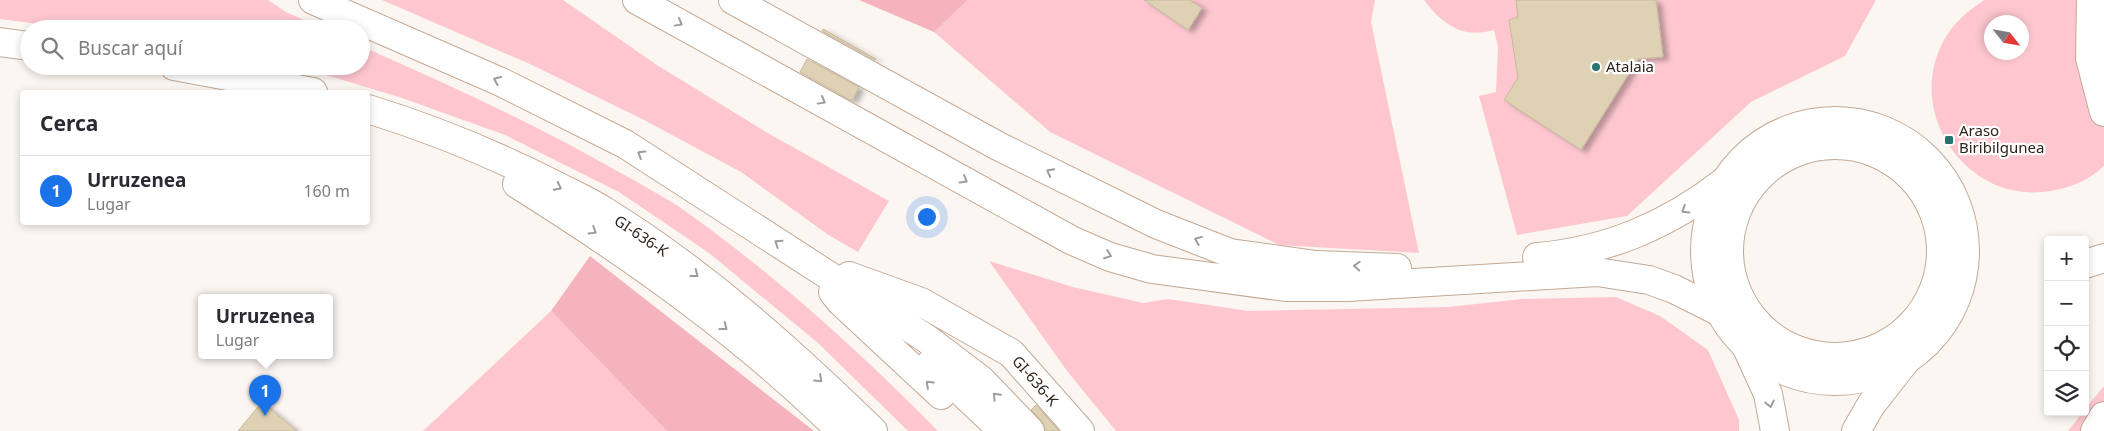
<!DOCTYPE html>
<html lang="es">
<head>
<meta charset="utf-8">
<style>
	:root { --surface:#fff; --page:#f2f2f3; --text:#2b2b33; --muted:#7c7c81; --line:#e1e1e2; --accent:#1a73e8 }
	body { margin:0; font-family:"Noto Sans",sans-serif; background:var(--page); color:var(--text) }
	.controls { position:absolute; right:15px; bottom:15px; display:grid; overflow:hidden; border-radius:5px; box-shadow:0 2px 8px #0003 }
	.controls button { width:45px; height:45px; display:grid; place-items:center; padding:0; border:0; border-bottom:1px solid var(--line); background:var(--surface); color:var(--text); font:25px sans-serif }
	.compass { position:absolute; left:1984px; top:15px; width:45px; height:45px; border-radius:50%; background:var(--surface); box-shadow:0 2px 8px #0003; rotate:121deg }
	.you { position:absolute; left:926px; top:216px; width:18px; height:18px; margin:-12px; border:4px solid #fff; border-radius:50%; background:#1a73e8; box-shadow:0 0 0 8px #1a73e833 }
	.badge { display:grid; place-items:center; width:32px; height:32px; border-radius:50%; background:var(--accent); color:#fff; font-size:16px; font-weight:700 }
	.pin { position:absolute; translate:-50% -41px; filter:drop-shadow(0 1px 2px #0008) }
	.pin::after { content:''; position:absolute; top:26px; width:18px; height:15px; background:inherit; clip-path:polygon(0 0,100% 0,50% 100%) }
	.popup { position:absolute; left:198px; top:294px; width:135px; height:65px; box-sizing:border-box; display:grid; place-content:center; border-radius:5px; background:var(--surface); filter:drop-shadow(0 1px 4px #0005); font-size:16px; white-space:nowrap; color:var(--muted) }
	.popup b { font-size:19px; color:var(--text) }
	.popup::after { content:''; position:absolute; left:50%; top:100%; margin-left:-10px; border:10px solid transparent; border-top-color:var(--surface) }
	.list { margin:0; padding:0; list-style:none }
	h2 { display:flex; justify-content:space-between; align-items:center; height:65px; margin:0; padding:0 20px; font-size:21px }
	h2 small { font-size:16px; font-weight:400; color:var(--muted) }
	.list li { display:grid; grid-template-columns:32px 1fr auto; gap:15px; align-items:center; box-sizing:border-box; height:70px; padding:0 20px; border-top:1px solid var(--line) }
	.list b { display:block; font-size:19px; white-space:nowrap }
	.list p { margin:0; font-size:16px; white-space:nowrap; color:var(--muted) }
	.list em { font-size:16px; font-style:normal; color:var(--muted) }
	.icon { flex:none; width:28px; height:28px; fill:none; stroke:currentColor; stroke-width:2; stroke-linecap:round; stroke-linejoin:round }
	.map { position:relative; flex:none; width:2104px; height:431px; overflow:hidden }
	.search { position:absolute; background:var(--surface); box-shadow:0 2px 8px #0003; left:20px; top:20px; width:350px; height:55px; display:flex; align-items:center; gap:12px; box-sizing:border-box; padding:0 18px; border-radius:28px; color:var(--muted); font-size:19px }
	.panel { position:absolute; background:var(--surface); box-shadow:0 2px 8px #0003; left:20px; top:90px; width:350px; height:135px; border-radius:5px }
	.map>svg:first-child { display:block }
	.green { fill:#fec7d0; fill-rule:evenodd }
	.forest { fill:#f5b3bd }
	.building { fill:#dfd2b4; stroke:#c5b89b; filter:url(#shadow) }
	.lines { fill:none; stroke-linecap:round; stroke-linejoin:round }
	.minor-casing { stroke:#c3a994; stroke-width:30 }
	.trunk-casing { stroke:#c3a994; stroke-width:30 }
	.motorway-casing { stroke:#c3a994; stroke-width:30 }
	.minor { stroke:#fff; stroke-width:28 }
	.trunk { stroke:#fff; stroke-width:28 }
	.motorway { stroke:#fff; stroke-width:28 }
	.oneway { stroke:#a19c99 }
	.poi-dot { fill:#28726f; stroke:#fff; stroke-width:2 }
	.labels { text-anchor:middle; stroke-width:4.5; stroke-linejoin:round; paint-order:stroke }
	.poi-label { font-size:15px; fill:#2e241c; stroke:#fff; text-anchor:start }
	.street-label { font-size:15px; fill:#2e241c; stroke:#fff }
</style>
</head>
<body>
<div class="map">
<svg width="2104" height="431" viewBox="0 0 2104 431">
	<defs>
		<filter id="shadow"><feDropShadow dx="5.5" dy="3" stdDeviation="2.5" flood-color="#0004"/></filter>
	</defs>
	<rect width="100%" height="100%" fill="#fcf6f2"/>
	<path class="green" d="M0,0H268L286,12L324,29H77L0,19Z
		M382,0H563L657,65L766,132L889,201L858,252L827,234L741,172L644,120L532,65Z
		M968,0H1375L1371,22L1419,253L1279,245L1050,132L934,32Z
		M1424,0H1876L1845,56L1751,102L1627,216L1517,235L1479,96L1496,92L1498,47L1494,30C1463,39 1443,25 1424,0Z
		M1984,0H2090L2104,12V166C2087,182 2066,190 2042,192C1963,199 1905,110 1944,40C1954,22 1968,11 1984,0ZM1992,22H2022V52H1992Z
		M361,46C449,85 536,124 619,172C639,183 659,194 678,206C772,272 857,349 938,431H908L818,343L709,253L619,192L505,135L402,98L296,66H361Z
		M989,261L1073,287L1143,303L1168,299L1249,311L1448,307L1522,299L1616,297L1660,316L1708,350L1739,420V431H1116L1067,371Z
		M551,311L667,431H423Z
		M2104,386V431H2068L2083,412H2085V409Z"/>
	<path class="forest" d="M859,0H968L934,32Z
		M590,256L814,431H667L551,311Z"/>
	<path class="building" d="M1144,0H1190L1202,8L1188,30Z
		M1516,0H1656L1663,57L1638,59L1581,150L1504,100L1518,78L1509,20L1518,17Z
		M823,29L876,59L875,60L822,31Z
		M807,59L859,87L852,101L800,72Z
		M262,402L297,431H238Z
		M1036,405L1059,431H1045L1042,421L1031,410Z"/>
	<g class="lines">
		<defs>
			<path id="minor" d="M2091,0L2090,58L2104,112
				M1705 251a130 130 0 1 1 260 0a130 130 0 1 1-260 0Z
				M1729 251a106 106 0 1 1 212 0a106 106 0 1 1-212 0Z
				M2085,264L2104,258
				M2095,431L2104,416"/>
			<path id="trunk" d="M313,0L501,82L625,144L927,339L981,380L1030,431
				M0,42L29,46
				M174,66L313,92
				M368,109C433,129 496,155 557,186C572,194 589,201 604,211C703,272 790,350 873,431
				M517,184C635,258 741,333 841,431
				M849,276L921,302L1011,353L1080,431
				M833,292L840,301L941,395
				M1746,346L1768,394L1775,431
				M931,363L1003,431
				M1856,431L1871,405L1907,359"/>
			<path id="motorway" d="M637,0L1071,240L1110,257L1152,269L1285,287H1347L1597,272L1649,280L1674,289L1720,312
				M733,0L998,146L1156,224L1230,253L1316,265L1397,268
				M1537,257C1608,251 1668,225 1725,181"/>
		</defs>
		<use href="#minor" class="minor-casing"/>
		<use href="#trunk" class="trunk-casing"/>
		<use href="#motorway" class="motorway-casing"/>
		<use href="#minor" class="minor"/>
		<use href="#trunk" class="trunk"/>
		<use href="#motorway" class="motorway"/>
	</g>
	<defs><path id="oneway-chevron" d="M-2-3.5L2.5 0L-2 3.5" fill="none" stroke-width="1.6" stroke-linecap="round" stroke-linejoin="round" transform="scale(1.25)"/></defs>
	<g class="oneway">
		<use href="#oneway-chevron" transform="translate(679 23) rotate(29)"/>
		<use href="#oneway-chevron" transform="translate(497 80) rotate(-156)"/>
		<use href="#oneway-chevron" transform="translate(822 101) rotate(29)"/>
		<use href="#oneway-chevron" transform="translate(641 154) rotate(-148)"/>
		<use href="#oneway-chevron" transform="translate(1050 172) rotate(-153)"/>
		<use href="#oneway-chevron" transform="translate(964 180) rotate(30)"/>
		<use href="#oneway-chevron" transform="translate(558 187) rotate(27)"/>
		<use href="#oneway-chevron" transform="translate(1685 210) rotate(148)"/>
		<use href="#oneway-chevron" transform="translate(593 231) rotate(32)"/>
		<use href="#oneway-chevron" transform="translate(1198 240) rotate(-158)"/>
		<use href="#oneway-chevron" transform="translate(778 243) rotate(-146)"/>
		<use href="#oneway-chevron" transform="translate(1108 255) rotate(21)"/>
		<use href="#oneway-chevron" transform="translate(1357 266) rotate(-177)"/>
		<use href="#oneway-chevron" transform="translate(695 274) rotate(38)"/>
		<use href="#oneway-chevron" transform="translate(724 327) rotate(38)"/>
		<use href="#oneway-chevron" transform="translate(819 379) rotate(43)"/>
		<use href="#oneway-chevron" transform="translate(929 384) rotate(-137)"/>
		<use href="#oneway-chevron" transform="translate(996 396) rotate(-134)"/>
		<use href="#oneway-chevron" transform="translate(1770 404) rotate(77)"/>
	</g>
	<g class="poi-dot">
		<circle cx="1596" cy="67" r="5"/>
		<rect x="1944" y="135" width="10" height="10" rx="2.5"/>
	</g>
	<g class="labels">
		<g class="poi-label">
			<text x="1606" y="72">Atalaia</text>
			<text x="1959" y="136">Araso<tspan x="1959" dy="17">Biribilgunea</tspan></text>
		</g>
		<g class="street-label">
			<text transform="translate(641 236) rotate(34)" y="5">GI-636-K</text>
			<text transform="translate(1035 381) rotate(49)" y="5">GI-636-K</text>
		</g>
	</g>
</svg>
<div class="controls">
<button>+</button>
<button>−</button>
<button><svg class="icon" aria-label="locate" viewBox="0 0 24 24"><circle cx="12" cy="12" r="6"/><path d="M12 2v4M12 18v4M2 12h4M18 12h4"/></svg></button>
<button><svg class="icon" aria-label="layers" viewBox="0 0 24 24"><path d="M12 4l9 5-9 5-9-5zM3 14l9 5 9-5"/></svg></button>
</div>
<svg class="compass" viewBox="-18 -18 36 36"><path d="M0-13l5 13h-10z" fill="#e53935"/><path d="M0 13l5-13h-10z" fill="#7c7c81"/></svg>
<div class="you"></div>
<div class="pin badge" style="left:265px;top:416px">1</div>
<div class="popup"><b>Urruzenea</b>Lugar</div>
<div class="search"><svg class="icon" aria-label="search" viewBox="0 0 24 24"><circle cx="10" cy="10" r="6"/><path d="M15 15l6 6"/></svg>Buscar aquí</div>
<section class="panel">
<h2>Cerca<small></small></h2>
<ul class="list">
<li><span class="badge">1</span><div><b>Urruzenea</b><p>Lugar</p></div><em>160 m</em></li>
</ul>
</section>
</div>
</body>
</html>
